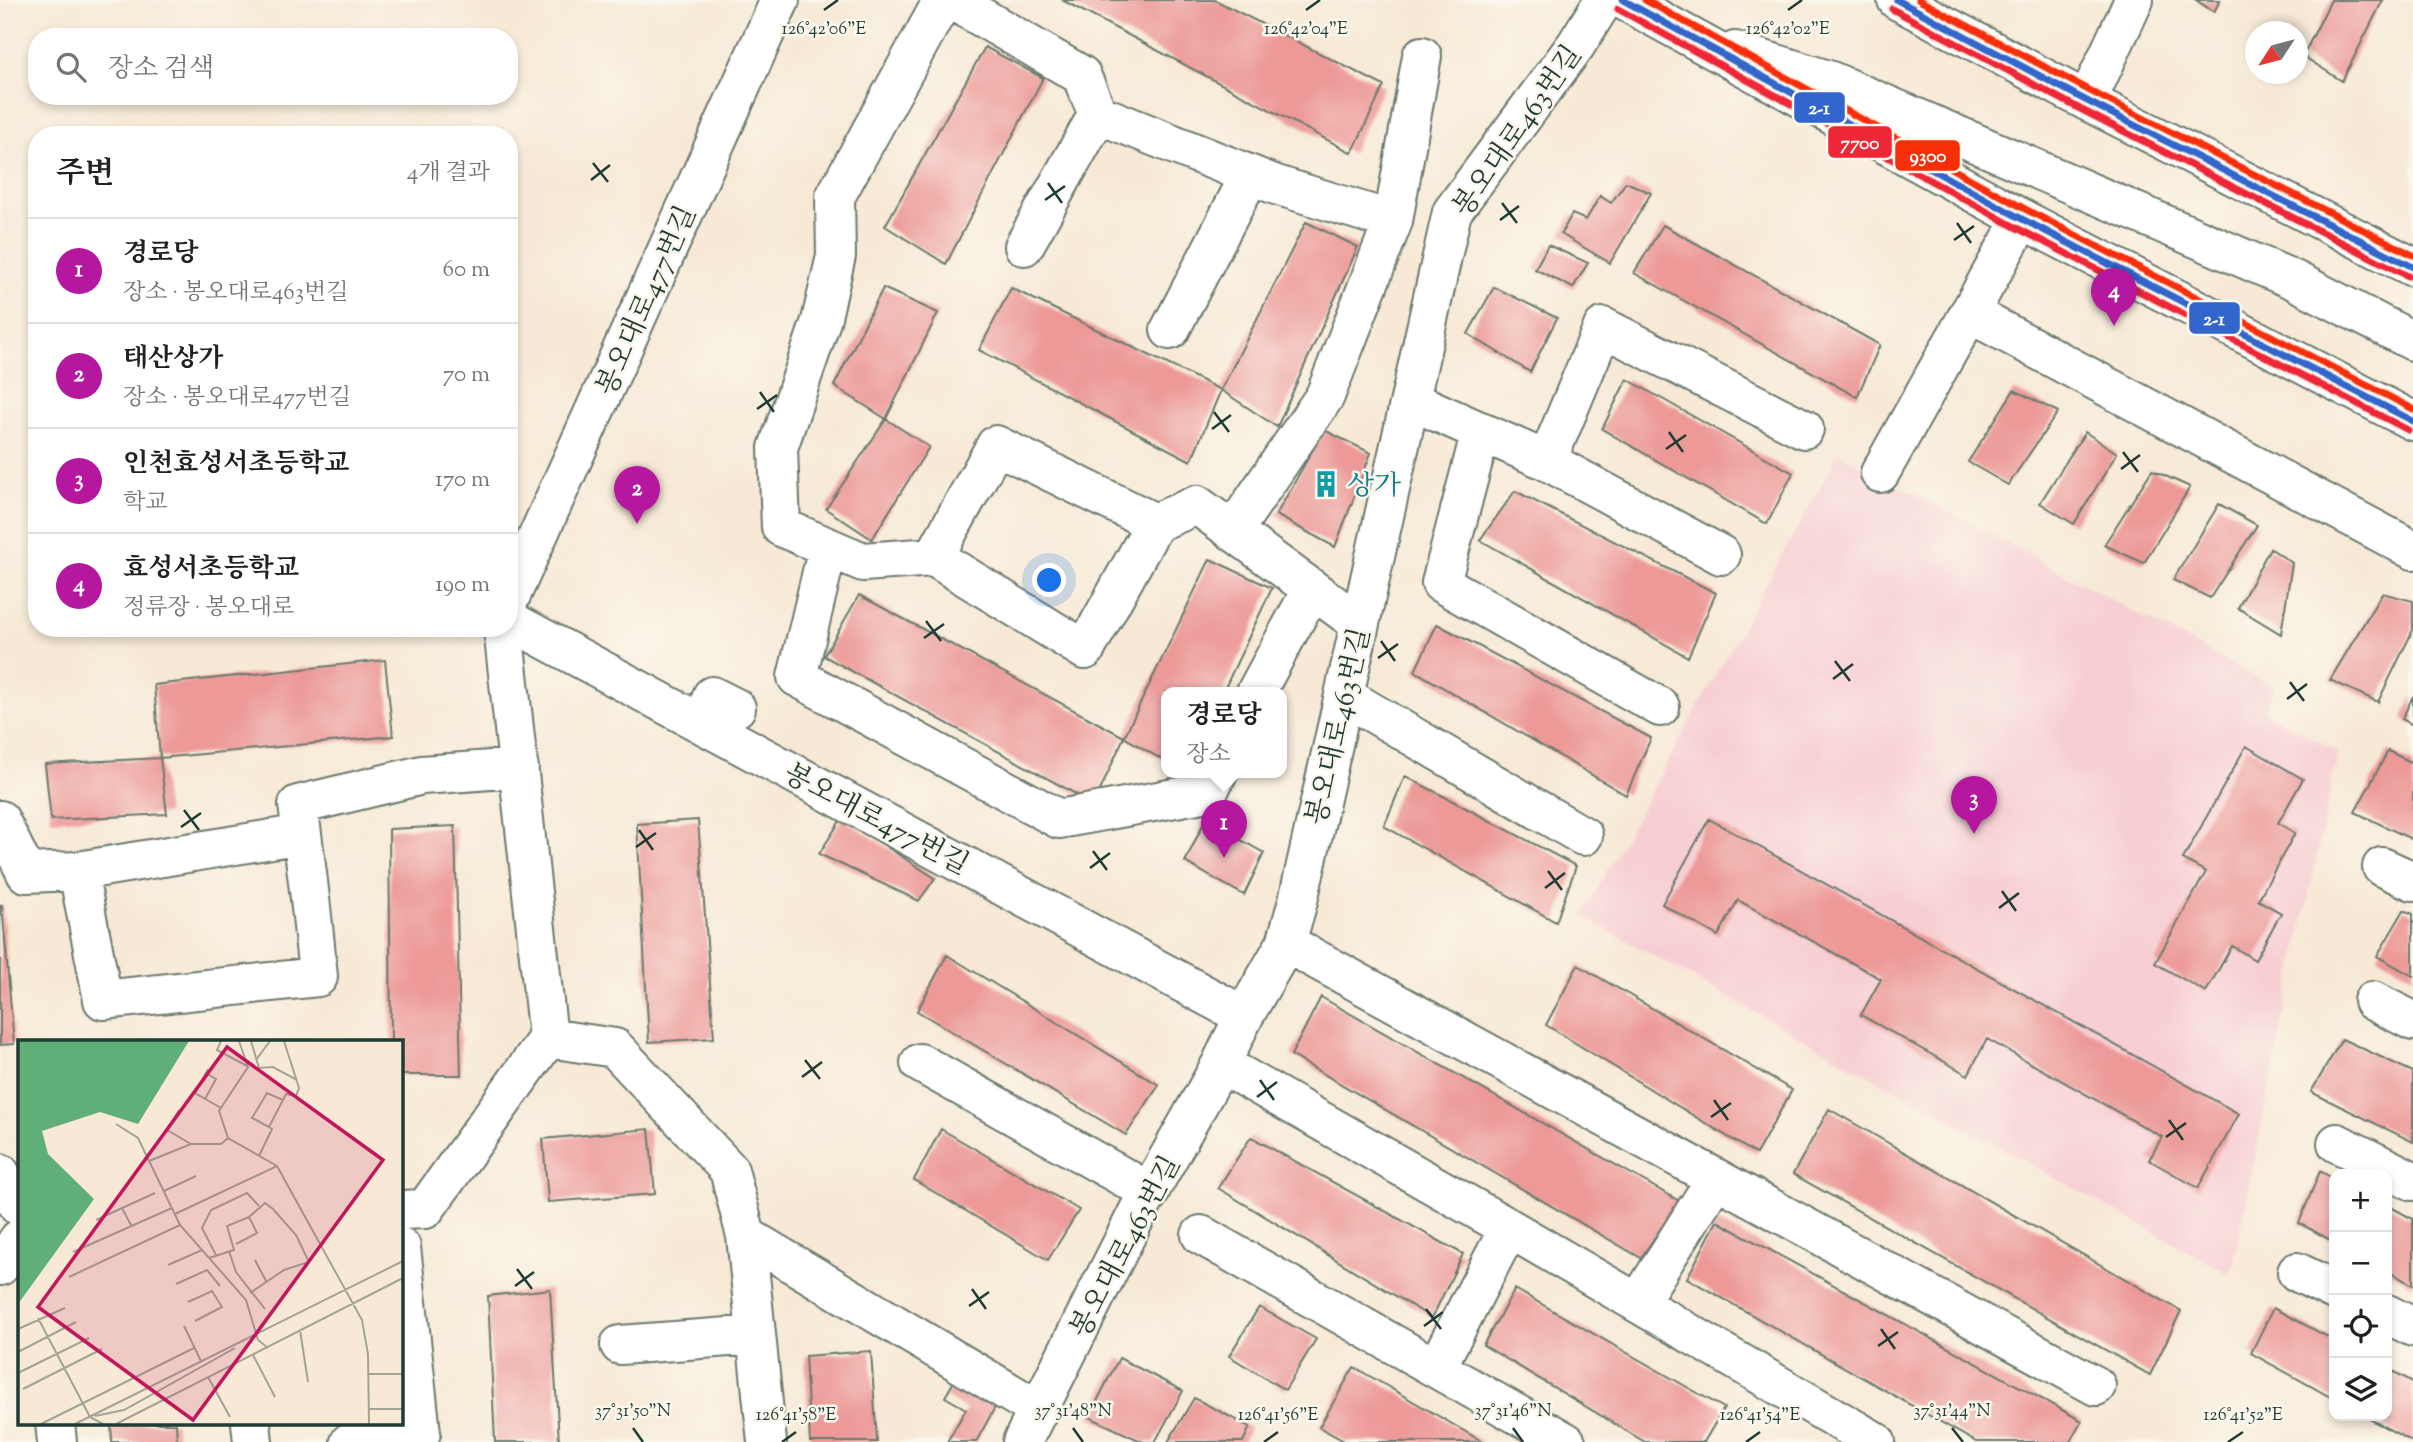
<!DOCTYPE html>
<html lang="ko">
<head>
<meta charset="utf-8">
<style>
	:root { --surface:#fff; --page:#f6f6f6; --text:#202124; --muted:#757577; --line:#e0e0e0; --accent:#b5179e }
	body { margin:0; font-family:"Sorts Mill Goudy","Noto Serif KR",serif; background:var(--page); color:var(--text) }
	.controls { position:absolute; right:21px; bottom:21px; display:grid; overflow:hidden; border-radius:14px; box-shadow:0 4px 10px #0003 }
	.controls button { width:63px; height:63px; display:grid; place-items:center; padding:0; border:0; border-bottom:2px solid var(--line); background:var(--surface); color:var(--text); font:35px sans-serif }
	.compass { position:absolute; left:2245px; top:21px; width:63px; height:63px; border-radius:50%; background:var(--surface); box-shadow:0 4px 10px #0003; rotate:234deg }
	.you { position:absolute; left:1050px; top:581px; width:24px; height:24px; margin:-18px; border:5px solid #fff; border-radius:50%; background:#1a73e8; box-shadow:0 0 0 10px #1a73e833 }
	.badge { display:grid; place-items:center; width:46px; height:46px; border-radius:50%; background:var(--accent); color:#fff; font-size:23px; font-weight:700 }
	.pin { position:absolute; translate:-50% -58px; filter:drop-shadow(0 2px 4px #0008) }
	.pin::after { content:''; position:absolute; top:37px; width:24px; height:21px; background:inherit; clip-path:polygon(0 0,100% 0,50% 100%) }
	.popup { position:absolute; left:1161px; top:687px; width:126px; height:91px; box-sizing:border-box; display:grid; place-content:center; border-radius:14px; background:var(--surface); filter:drop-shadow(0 2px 5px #0005); font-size:23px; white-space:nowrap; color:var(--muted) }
	.popup b { font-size:26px; color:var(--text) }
	.popup::after { content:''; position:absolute; left:50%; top:100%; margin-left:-14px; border:14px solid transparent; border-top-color:var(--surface) }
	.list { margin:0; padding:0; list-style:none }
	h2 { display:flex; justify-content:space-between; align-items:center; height:91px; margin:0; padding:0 28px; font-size:30px }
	h2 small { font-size:23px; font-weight:400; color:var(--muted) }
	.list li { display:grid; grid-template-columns:46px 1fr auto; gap:21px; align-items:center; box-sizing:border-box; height:105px; padding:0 28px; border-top:2px solid var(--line) }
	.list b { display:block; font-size:26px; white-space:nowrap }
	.list p { margin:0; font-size:23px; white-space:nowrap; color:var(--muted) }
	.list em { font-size:23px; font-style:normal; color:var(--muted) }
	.icon { flex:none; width:38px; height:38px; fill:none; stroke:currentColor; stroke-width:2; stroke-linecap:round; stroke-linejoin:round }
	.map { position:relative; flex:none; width:2413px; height:1442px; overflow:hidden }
	.search { position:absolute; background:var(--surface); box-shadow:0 4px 10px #0003; left:28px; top:28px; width:490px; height:77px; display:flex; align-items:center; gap:18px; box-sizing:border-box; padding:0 24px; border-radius:28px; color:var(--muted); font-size:26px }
	.panel { position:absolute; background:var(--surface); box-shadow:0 4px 10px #0003; left:28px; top:126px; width:490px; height:511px; border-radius:28px }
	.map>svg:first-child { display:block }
	.built { fill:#f7cfd3 }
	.building { fill:#ec9997 }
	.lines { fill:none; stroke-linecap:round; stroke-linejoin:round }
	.minor-casing { stroke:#6b796d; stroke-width:42 }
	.major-casing { stroke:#6b796d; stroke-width:42 }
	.minor { stroke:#fff; stroke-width:38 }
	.major { stroke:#fff; stroke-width:38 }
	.bus-1-casing { stroke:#fbf7ec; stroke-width:12 }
	.bus-2-casing { stroke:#fbf7ec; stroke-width:12 }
	.bus-3-casing { stroke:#fbf7ec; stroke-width:12 }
	.bus-1 { stroke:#36c; stroke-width:7 }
	.bus-2 { stroke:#ee2737; stroke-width:7 }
	.bus-3 { stroke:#f72f08; stroke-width:7 }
	.ticks { fill:none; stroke:#1f3d34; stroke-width:2.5 }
	.labels { text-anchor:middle; stroke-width:5; stroke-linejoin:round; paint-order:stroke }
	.street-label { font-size:28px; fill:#1f3d34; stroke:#fbf7ec }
	.culture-label { font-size:28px; fill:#0d838f; stroke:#fbf7ec; text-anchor:start }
	.inset-road { fill:none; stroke:#a1a495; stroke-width:2 }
	.view { fill:#c2185b; fill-opacity:0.15; stroke:#c2185b; stroke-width:3.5 }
	.inset-edge { fill:none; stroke:#1f3d34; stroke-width:3.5 }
	.ticks-label { font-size:18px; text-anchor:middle; fill:#1f3d34; stroke:#fbf7ec; stroke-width:5; stroke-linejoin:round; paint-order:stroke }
	.line-badge { stroke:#fbf7ec; stroke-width:2.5 }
	.badge-label { font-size:19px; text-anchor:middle; font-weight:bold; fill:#fff }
</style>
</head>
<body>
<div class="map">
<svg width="2413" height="1442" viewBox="0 0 2413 1442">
	<rect width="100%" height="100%" fill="#fbf7ec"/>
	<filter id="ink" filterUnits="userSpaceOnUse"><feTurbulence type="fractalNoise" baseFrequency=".0143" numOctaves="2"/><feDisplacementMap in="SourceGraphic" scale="14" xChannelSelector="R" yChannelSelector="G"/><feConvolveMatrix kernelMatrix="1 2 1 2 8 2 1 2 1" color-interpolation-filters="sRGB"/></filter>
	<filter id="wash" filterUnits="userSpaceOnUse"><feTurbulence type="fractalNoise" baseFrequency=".00686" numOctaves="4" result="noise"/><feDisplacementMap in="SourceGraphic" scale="28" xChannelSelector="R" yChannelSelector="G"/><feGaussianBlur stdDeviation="1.57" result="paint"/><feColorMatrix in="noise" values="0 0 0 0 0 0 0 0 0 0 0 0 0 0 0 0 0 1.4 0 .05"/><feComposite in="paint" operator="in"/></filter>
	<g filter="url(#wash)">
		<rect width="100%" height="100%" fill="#f7e9d6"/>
		<path class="built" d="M1839,453L2274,687L2265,712L2338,752L2231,1275L1582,916Z"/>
		<g id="blocks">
			<path class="building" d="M1062,0H1215L1384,86L1352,153Z
				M2196,0H2220L2214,12Z
				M2331,0H2383L2342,81L2303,56Z
				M985,47L1043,78L946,264L885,226Z
				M1626,182L1651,193L1610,263L1561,234L1572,214L1586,220L1600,196L1611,203Z
				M1306,222L1358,247L1277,427L1221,390Z
				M1663,225L1880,345L1857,397L1634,273Z
				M1548,245L1588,263L1573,288L1535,269Z
				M1494,287L1557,318L1530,372L1468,334Z
				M883,288L938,313L886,419L929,447L872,539L826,509L886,419L834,386Z
				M1011,288L1221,390L1191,461L979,350Z
				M1627,379L1793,473L1767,524L1602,429Z
				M2014,390L2058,412L2008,485L1968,462Z
				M1324,430L1371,453L1335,547L1276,515Z
				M2085,432L2117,453L2074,524L2040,503Z
				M2152,470L2190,487L2144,563L2104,545Z
				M1515,491L1716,593L1688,657L1480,540Z
				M2219,504L2257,525L2210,598L2173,580Z
				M2270,548L2292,563L2281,634L2238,608Z
				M1210,559L1272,588L1223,692H1166V762L1124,737Z
				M2382,593L2413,601V630L2378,702L2330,680Z
				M859,595L1124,737L1094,804L824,656Z
				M1437,624L1651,738L1626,795L1415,671Z
				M385,660L393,736L160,758L167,814L51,820L45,764L160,758L154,685Z
				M2413,696V725L2402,719Z
				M2246,746L2303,779L2278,823L2295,833L2258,900L2281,913L2255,960L2232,946L2206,992L2155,963L2206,872L2183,859Z
				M2388,751L2413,763V840L2355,812Z
				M1405,776L1576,866L1556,922L1384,826Z
				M842,818L935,878L919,901L819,854Z
				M1709,819L2239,1114L2198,1188L2149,1160L2162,1137L1987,1039L1968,1075L1861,1015L1881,979L1738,900L1718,936L1662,904Z
				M698,820L714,1038L649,1042L637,824Z
				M1205,820L1264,853L1244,895L1185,862Z
				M455,826L461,1075H401V1041H391L389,829Z
				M0,905H2L14,1044L0,1045Z
				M2404,910L2413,914V976L2377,956Z
				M947,955L1159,1085L1126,1135L917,1011Z
				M1578,965L1792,1090L1756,1154L1546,1025Z
				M1321,997L1679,1201L1641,1258L1291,1055Z
				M2342,1039L2413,1072V1142L2311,1092Z
				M1829,1109L2181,1311L2150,1375L1793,1174Z
				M649,1129L655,1194L548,1202L543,1139Z
				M941,1129L1079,1210L1048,1260L914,1180Z
				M1251,1137L1463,1254L1432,1318L1218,1188Z
				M2320,1171L2334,1179V1242L2299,1223Z
				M2387,1205L2413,1219V1285L2387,1271Z
				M1717,1221L2082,1421L2070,1442H1976L1687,1278Z
				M550,1289L559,1442H495L488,1296Z
				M1515,1289L1724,1408L1704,1442H1645L1483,1345Z
				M1259,1307L1316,1339L1285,1390L1229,1356Z
				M2273,1308L2334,1340V1399L2251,1353Z
				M871,1351L877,1442H810L805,1356Z
				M1119,1358L1183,1391L1155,1442H1143L1089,1417Z
				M1354,1367L1483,1442H1346L1319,1427Z
				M2387,1368L2413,1382V1442L2364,1416H2387Z
				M957,1376L999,1400L976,1442H947L966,1409L945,1397Z
				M1194,1398L1250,1427L1243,1442H1168Z
				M111,1423H176L177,1442H112Z"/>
		</g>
	</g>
	<g filter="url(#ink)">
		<use href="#blocks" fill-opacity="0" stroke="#6b796d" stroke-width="2"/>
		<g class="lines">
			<defs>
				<path id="minor" d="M952,0L1081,75L1098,114L1276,185L1393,221
					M1735,51L1831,81L2294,280L2413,341
					M2087,101L2134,0
					M1024,246L1098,114
					M1969,313L2413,550
					M1170,330L1250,175
					M1410,400L1547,461
					M1481,431L1441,583L1660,707
					M1880,473L2022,219
					M1155,523L996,445L934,557L1085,650L1155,523L1197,505L1360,624
					M1233,531L1325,396L1393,221L1422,56
					M828,547L797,677L1059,819L1208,792L1218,772
					M1721,555L1547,461L1603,327L1804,429
					M934,557L863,562L781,527L778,448L821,321L836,256L835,197L943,0
					M509,600L780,0
					M509,620L1244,1016
					M1256,692L1312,589
					M1344,696L1583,836
					M704,724L712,696L736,708
					M0,820L26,873L78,871
					M302,834L78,871L103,1000L318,977C313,920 306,862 298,805L422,775L519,768
					M2382,867L2413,881
					M1286,943L2096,1386
					M2373,1001L2413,1021
					M548,1038L615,1048L729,1170L746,1236L1039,1410
					M920,1063L1150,1192
					M1221,1064L1509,1228L1876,1442
					M2337,1143L2413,1181
					M0,1173L19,1206
					M401,1210L425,1209L548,1038L503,628
					M1201,1235L1566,1442
					M746,1236L767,1442
					M0,1266L19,1239
					M2297,1272L2334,1290
					M1638,1303L1716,1178
					M2387,1314L2413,1327
					M620,1345L756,1335
					M1436,1368L1509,1228
					M55,1423L57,1442
					M251,1423L253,1442
					M350,1442L421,1433L401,1247
					M1022,1442L1139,1210L1221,1064L1244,1016L1286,943L1298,901L1452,212L1576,45L1604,0"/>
				<path id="major" d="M1623,0L2022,219L2413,421
					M1897,0L2087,101L2413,267"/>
			</defs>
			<use href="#minor" class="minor-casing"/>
			<use href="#major" class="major-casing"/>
			<use href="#minor" class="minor"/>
			<use href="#major" class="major"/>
			<defs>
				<path id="bus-1" d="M1623,0L2022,219L2413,421
					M1897,0L2087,101L2413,267"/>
				<path id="bus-2" d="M1618,9L2017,228L2408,430
					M1892,9L2082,110L2408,276"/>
				<path id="bus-3" d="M1645,0L2027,210L2413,409
					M1919,0L2092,92L2413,255"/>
			</defs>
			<use href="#bus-1" class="bus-1-casing"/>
			<use href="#bus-2" class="bus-2-casing"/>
			<use href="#bus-3" class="bus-3-casing"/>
			<use href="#bus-1" class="bus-1"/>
			<use href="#bus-2" class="bus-2"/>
			<use href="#bus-3" class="bus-3"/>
		</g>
	</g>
	<path class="ticks" d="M824,10L838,0M1306,10L1320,0M1788,10L1802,0M593,163L608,182M591,180L610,165M1048,183L1062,203M1045,200L1065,186M1502,203L1517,223M1500,220L1519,206M1957,223L1971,243M1954,240L1974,226M760,392L774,412M757,409L777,395M1214,412L1229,432M1212,429L1231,415M1669,432L1683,452M1666,449L1686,435M2123,452L2138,472M2121,469L2140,455M926,621L941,641M924,638L944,624M1381,641L1395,661M1378,658L1398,644M1835,661L1850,681M1833,679L1853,664M2290,682L2304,701M2287,699L2307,684M184,810L199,830M181,827L201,813M639,830L653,850M636,847L656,833M1093,851L1107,870M1090,868L1110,853M1548,871L1562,890M1545,888L1565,873M2002,891L2016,911M1999,908L2019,893M805,1060L820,1079M802,1077L822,1062M1260,1080L1274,1100M1257,1097L1277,1082M1714,1100L1728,1120M1711,1117L1731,1103M2169,1120L2183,1140M2166,1137L2186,1123M517,1269L532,1289M515,1286L534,1272M972,1289L986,1309M969,1306L989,1292M1426,1309L1441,1329M1424,1326L1443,1312M1881,1329L1895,1349M1878,1346L1898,1332M633,1428L643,1442M1073,1428L1083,1442M1513,1428L1523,1442M1952,1428L1963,1442M782,1442L796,1432M1264,1442L1278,1432M1746,1442L1760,1432M2228,1442L2243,1432"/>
	<defs>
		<symbol id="building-bare" viewBox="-9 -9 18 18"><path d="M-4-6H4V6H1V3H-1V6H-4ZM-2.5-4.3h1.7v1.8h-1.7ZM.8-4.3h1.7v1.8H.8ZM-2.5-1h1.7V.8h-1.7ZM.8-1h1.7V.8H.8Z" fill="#0f9aa8" stroke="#fbf7ec" stroke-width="2.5" paint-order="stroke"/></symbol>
	</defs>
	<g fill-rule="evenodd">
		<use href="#building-bare" x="1307" y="465" width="38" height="38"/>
	</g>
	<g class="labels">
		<g class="street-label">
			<text transform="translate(1516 130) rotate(-55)" y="10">봉오대로463번길</text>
			<text transform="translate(645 300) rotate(-66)" y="10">봉오대로477번길</text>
			<text transform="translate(1337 726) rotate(-77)" y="10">봉오대로463번길</text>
			<text transform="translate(877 818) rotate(28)" y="10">봉오대로477번길</text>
			<text transform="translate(1124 1246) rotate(-62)" y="10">봉오대로463번길</text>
		</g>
		<g class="culture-label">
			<text x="1347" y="494">상가</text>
		</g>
	</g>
	<g transform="translate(18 1040)">
		<rect width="385" height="385" fill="#f7e9d6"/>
		<path d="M0,1H171L120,84L82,72L24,91L30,114L76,159L0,264Z" fill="#60ae78"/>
		<path class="inset-road" d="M203,1L199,10L231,27M221,1L230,27L201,71L210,98L259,126M233,1L241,28L255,27L279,40M238,20L252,1M190,29L177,53L203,68M187,59L198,39L188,33M265,60L268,54L278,56L281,48L266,1M161,70L149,90L173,104M98,84L120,98L162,185L228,260L240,300L250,308M241,116L254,89L251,87L240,81L234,78L249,53L265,60L251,87M131,121L173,104H203L210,98M146,151L178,136M104,168L114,187M157,174L259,126L344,280L350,314L351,384M231,177L247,163L255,169L278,195L291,222L266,230L232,253M78,180L137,153M211,211L218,232L247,269M55,212L154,168M198,215L184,188L193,170L229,153L241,166M191,218L216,210L209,186L231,177L239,193L218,204M237,220L248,241M150,225L184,210M51,237L162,185M158,244L189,230L202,246M170,262L194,251L204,267L177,281M20,278L72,377L85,384M166,286L183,321M0,289L47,268M282,290L290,342M0,312L58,282M235,315L257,357M0,333L71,298M351,334H385M190,337L212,377M5,349L84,309M351,369H385M77,376L106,370L217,308M23,384L176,308M57,384L385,221M98,384L385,238"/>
		<path class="view" d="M209,7L365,120L175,380L20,267Z"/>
		<rect width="385" height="385" class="inset-edge"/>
	</g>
	<g class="ticks-label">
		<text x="824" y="34">126°42'06"E</text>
		<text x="1306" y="34">126°42'04"E</text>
		<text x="1788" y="34">126°42'02"E</text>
		<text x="633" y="1416">37°31'50"N</text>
		<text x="1073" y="1416">37°31'48"N</text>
		<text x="1513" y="1416">37°31'46"N</text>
		<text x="1952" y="1416">37°31'44"N</text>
		<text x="796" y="1420">126°41'58"E</text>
		<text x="1278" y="1420">126°41'56"E</text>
		<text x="1760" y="1420">126°41'54"E</text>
		<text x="2243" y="1420">126°41'52"E</text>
	</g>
	<g class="line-badge">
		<rect x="1793" y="91" width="53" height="33" rx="7" fill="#36c"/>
		<rect x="1827" y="125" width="66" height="34" rx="7" fill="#ee2737"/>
		<rect x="1894" y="139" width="67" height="33" rx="7" fill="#f72f08"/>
		<rect x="2188" y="301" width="53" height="34" rx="7" fill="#36c"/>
	</g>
	<g class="badge-label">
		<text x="1819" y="114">2-1</text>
		<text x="1860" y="149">7700</text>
		<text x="1928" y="162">9300</text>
		<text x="2214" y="325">2-1</text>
	</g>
</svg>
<div class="controls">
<button>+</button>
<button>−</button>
<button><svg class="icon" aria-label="locate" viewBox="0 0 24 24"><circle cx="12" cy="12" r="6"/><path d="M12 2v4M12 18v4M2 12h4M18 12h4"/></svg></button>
<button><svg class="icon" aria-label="layers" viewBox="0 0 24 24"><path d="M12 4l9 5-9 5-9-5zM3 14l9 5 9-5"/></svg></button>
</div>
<svg class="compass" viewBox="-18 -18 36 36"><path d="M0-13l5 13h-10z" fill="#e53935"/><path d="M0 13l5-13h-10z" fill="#757577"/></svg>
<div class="you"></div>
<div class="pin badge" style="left:1224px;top:858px">1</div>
<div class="popup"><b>경로당</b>장소</div>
<div class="pin badge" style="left:637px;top:524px">2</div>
<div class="pin badge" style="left:1974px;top:834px">3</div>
<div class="pin badge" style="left:2114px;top:326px">4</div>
<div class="search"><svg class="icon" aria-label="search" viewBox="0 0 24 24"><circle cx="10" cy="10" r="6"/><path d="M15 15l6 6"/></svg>장소 검색</div>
<section class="panel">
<h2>주변<small>4개 결과</small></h2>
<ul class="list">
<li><span class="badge">1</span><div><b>경로당</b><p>장소 · 봉오대로463번길</p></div><em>60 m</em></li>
<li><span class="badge">2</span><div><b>태산상가</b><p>장소 · 봉오대로477번길</p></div><em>70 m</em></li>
<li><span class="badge">3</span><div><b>인천효성서초등학교</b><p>학교</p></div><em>170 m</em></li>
<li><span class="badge">4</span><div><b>효성서초등학교</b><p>정류장 · 봉오대로</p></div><em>190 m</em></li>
</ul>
</section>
</div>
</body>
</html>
